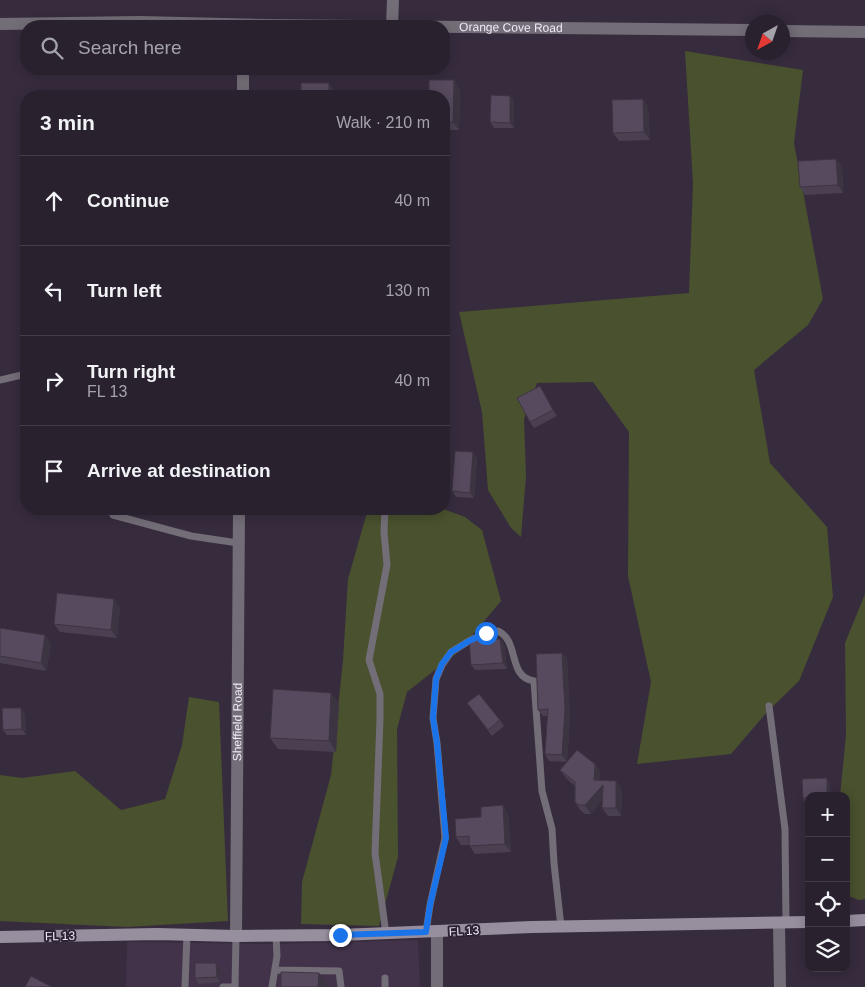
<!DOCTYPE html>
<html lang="en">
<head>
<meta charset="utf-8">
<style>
	:root { --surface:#29212e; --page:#312936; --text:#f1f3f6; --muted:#a5a3aa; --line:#453e4a }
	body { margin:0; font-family:Arial,sans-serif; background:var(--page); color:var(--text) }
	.controls { position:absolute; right:15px; bottom:15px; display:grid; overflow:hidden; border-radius:10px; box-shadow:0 2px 12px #0003 }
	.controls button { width:45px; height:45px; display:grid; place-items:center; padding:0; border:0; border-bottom:1px solid var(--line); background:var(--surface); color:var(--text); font:25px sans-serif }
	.compass { position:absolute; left:745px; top:15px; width:45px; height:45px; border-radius:50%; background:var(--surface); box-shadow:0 2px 12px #0003; rotate:220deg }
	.stop { position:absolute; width:15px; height:15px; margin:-11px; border:4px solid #1a73e8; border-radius:50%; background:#fff }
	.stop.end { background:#1a73e8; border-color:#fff; box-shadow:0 1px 5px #0008 }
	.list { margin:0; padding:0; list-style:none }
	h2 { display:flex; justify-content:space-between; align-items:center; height:65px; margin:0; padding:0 20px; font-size:21px }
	h2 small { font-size:16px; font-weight:400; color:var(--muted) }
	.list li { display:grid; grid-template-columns:32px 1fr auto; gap:15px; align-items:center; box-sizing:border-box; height:90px; padding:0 20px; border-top:1px solid var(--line) }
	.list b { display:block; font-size:19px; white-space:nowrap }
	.list p { margin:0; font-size:16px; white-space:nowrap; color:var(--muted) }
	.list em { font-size:16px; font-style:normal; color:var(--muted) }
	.icon { flex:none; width:28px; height:28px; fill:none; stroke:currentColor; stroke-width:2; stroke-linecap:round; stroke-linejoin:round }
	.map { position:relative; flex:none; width:865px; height:987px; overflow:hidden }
	.search { position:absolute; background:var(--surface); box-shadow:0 2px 12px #0003; left:20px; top:20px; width:430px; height:55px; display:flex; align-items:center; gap:12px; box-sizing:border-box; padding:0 18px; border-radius:20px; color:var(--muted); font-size:19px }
	.panel { position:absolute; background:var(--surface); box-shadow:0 2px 12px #0003; left:20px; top:90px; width:430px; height:425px; border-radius:20px }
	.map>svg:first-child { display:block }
	.built { fill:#42334a }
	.green { fill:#49512e }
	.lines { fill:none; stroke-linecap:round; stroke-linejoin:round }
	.lane { stroke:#736d77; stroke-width:7 }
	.street { stroke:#736d77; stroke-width:12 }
	.secondary { stroke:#988f9e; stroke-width:12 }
	.wall { fill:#4b4051 }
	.shaded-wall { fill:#3d3442 }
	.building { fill:#574a5e; stroke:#3d3442 }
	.route { stroke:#1a73e8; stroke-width:6 }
	.labels { text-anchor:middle; stroke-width:4; stroke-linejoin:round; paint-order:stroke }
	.street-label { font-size:12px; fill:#f0e9f5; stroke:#2d2234 }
</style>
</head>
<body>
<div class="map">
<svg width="865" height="987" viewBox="0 0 865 987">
	<rect width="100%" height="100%" fill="#372c3e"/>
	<path class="built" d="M418,940L420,987H126L127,942L275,944Z"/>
	<path class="green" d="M685,51L803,70L794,143L823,299L808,325L754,370L770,463L827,527L833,597L799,681L767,712L731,754L637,764L651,682L628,576L629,432L593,382L537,383L524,419L526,476L521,537L511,528L488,490L482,412L459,312L689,293L693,184Z
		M368,509H443L465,517L482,530L501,601L459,651L407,692L397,729L398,857L379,926L301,924L302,882L331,775L343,660L348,579Z
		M865,594V899L859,900L846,895V796H840L846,735L845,643Z
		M189,697L219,702L228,921L127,927L0,921V775L22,778L75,771L121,810L165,799L182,745Z"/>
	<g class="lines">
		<path class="lane" d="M0,380L26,374
			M110,509L113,515L191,536L238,543
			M385,509L384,532L387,565L369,660L380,694V719L375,853L386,934
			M769,706L785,829L786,923
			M426,932L430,905L445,838L437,743L433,718L436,679L442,665L451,652L469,641L486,633L498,631C520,641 507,677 534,681L542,791L552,829L554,863L561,927
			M275,970L339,971L341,987
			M385,978V987
			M185,987L187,934
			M223,987H235L236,936
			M272,987L277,956L276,936"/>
		<g class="street">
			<path id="s1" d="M0,24L140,22L267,25L752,30"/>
			<path d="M392,25L393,0"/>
			<path d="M782,31L865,32"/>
			<path d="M243,69V96"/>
			<path d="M779,924L780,987"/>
			<path id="s2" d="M236,936L239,509"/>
			<path d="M437,987V932"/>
		</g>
		<path class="secondary" d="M846,921L865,920
			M0,937L157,934L236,936L340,935L532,927L809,922"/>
	</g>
	<path class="wall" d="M460,89L459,130H444V96Z
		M510,96L514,101V128H494L490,122Z
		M643,99L648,107L650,140L619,141L613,133Z
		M836,159L842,167L843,193L805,195L800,187Z
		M540,386L557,416L534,428L530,422Z
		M477,458L474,498L456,497L452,491Z
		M120,608L117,638L60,632L54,624Z
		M0,628L51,644L46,671L0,663Z
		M500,639L504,644L507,669L475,670L471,665Z
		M562,653L567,659L570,717L567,761L595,764L600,772V780L622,789L621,816H608L602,808V800L591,814H585L580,810L575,802V786L566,778L560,770L567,762L549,761L545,754L547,716H543L538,710Z
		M339,703L336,752L278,749L270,738Z
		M467,703L500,720L504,726L492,736Z
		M25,713L26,735H7L3,730Z
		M830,784L809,796V803L806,804L803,798Z
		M508,814L511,852L475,854L469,845H461L456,837L481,817Z
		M220,968V982L199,984L195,978Z"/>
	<path class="shaded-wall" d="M454,80L460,89L459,130L453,122Z
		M329,83L335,91V96H329Z
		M510,96L514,101V128L510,123Z
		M643,99L648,107L650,140L644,132Z
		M836,159L842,167L843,193L838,185Z
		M540,386L544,392L557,416L553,410Z
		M473,452L477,458L474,498L470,493Z
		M114,599L120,608L117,638L111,630Z
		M45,635L51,644L46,671L41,663Z
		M500,639L504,644L507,669L503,663Z
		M562,653L567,659L570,717L567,762L562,755Z
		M331,693L339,703L336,752L329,741Z
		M21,708L25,713L26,735L22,729Z
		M595,764L600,772V788L603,785L608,793L591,814L585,805L594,780Z
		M827,778L830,784L831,796H827Z
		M616,781L622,789L621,816L616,808Z
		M503,805L508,814L511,852L505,844Z
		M216,963L220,968V982L217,977Z
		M319,973L326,983V987H318Z"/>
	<path class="building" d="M429,80H454L453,122H444V96H429Z
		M301,83H329V96H301Z
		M491,95L510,96V123L490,122Z
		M643,99L644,132L613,133L612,100Z
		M836,159L838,185L800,187L798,161Z
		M540,386L553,410L530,422L517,398Z
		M455,451L473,452L470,493L452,491Z
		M57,593L114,599L111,630L54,624Z
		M0,628L45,635L41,663L0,656Z
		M500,639L503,663L471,665L469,640Z
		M562,653L565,710L562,755L545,754L548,709L538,710L536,654Z
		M273,689L331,693L329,741L270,738Z
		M479,694L500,720L488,730L467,703Z
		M2,708H21L22,729L3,730Z
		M577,750L595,764L594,780L616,781V808H602L603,785L585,805H579L575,802V782L560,770Z
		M827,778V796H809V798H803L802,779Z
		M503,805L505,844L469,846V836L456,837L455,819L481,817V807Z
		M195,963H216L217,977L195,978Z
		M281,972L319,973L318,987H281Z
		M31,976L52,987H25Z"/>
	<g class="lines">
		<path class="route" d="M340,935L426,932L430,905L446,838L437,743L433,718L436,679L442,664L451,652L469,641L486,633"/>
	</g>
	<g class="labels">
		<g class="street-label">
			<text dy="4" stroke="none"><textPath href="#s1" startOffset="511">Orange Cove Road</textPath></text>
			<text dy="4" stroke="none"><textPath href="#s2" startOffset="214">Sheffield Road</textPath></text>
			<text transform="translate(464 931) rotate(-3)" y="4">FL 13</text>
			<text transform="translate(60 936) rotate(-1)" y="4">FL 13</text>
		</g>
	</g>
</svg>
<div class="controls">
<button>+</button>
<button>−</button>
<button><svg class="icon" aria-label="locate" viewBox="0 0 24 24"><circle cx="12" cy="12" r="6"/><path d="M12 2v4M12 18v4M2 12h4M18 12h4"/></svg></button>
<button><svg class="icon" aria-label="layers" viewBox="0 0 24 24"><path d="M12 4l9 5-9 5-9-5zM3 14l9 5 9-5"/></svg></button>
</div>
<svg class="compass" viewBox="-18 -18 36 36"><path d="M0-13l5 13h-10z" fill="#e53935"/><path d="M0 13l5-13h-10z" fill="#a5a3aa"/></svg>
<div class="stop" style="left:486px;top:633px"></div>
<div class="stop end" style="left:340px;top:935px"></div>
<div class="search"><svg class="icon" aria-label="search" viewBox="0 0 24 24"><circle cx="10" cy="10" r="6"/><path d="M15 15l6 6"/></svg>Search here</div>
<section class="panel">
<h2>3 min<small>Walk · 210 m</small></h2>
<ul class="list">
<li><svg class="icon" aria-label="ahead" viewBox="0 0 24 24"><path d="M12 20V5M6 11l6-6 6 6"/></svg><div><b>Continue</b></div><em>40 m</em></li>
<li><svg class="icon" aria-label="left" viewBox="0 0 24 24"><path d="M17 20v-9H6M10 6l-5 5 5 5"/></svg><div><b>Turn left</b></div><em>130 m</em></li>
<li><svg class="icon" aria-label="right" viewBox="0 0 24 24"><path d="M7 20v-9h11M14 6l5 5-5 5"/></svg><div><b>Turn right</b><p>FL 13</p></div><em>40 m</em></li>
<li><svg class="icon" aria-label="arrive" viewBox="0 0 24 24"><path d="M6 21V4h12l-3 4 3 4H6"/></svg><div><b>Arrive at destination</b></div></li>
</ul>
</section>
</div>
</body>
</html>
